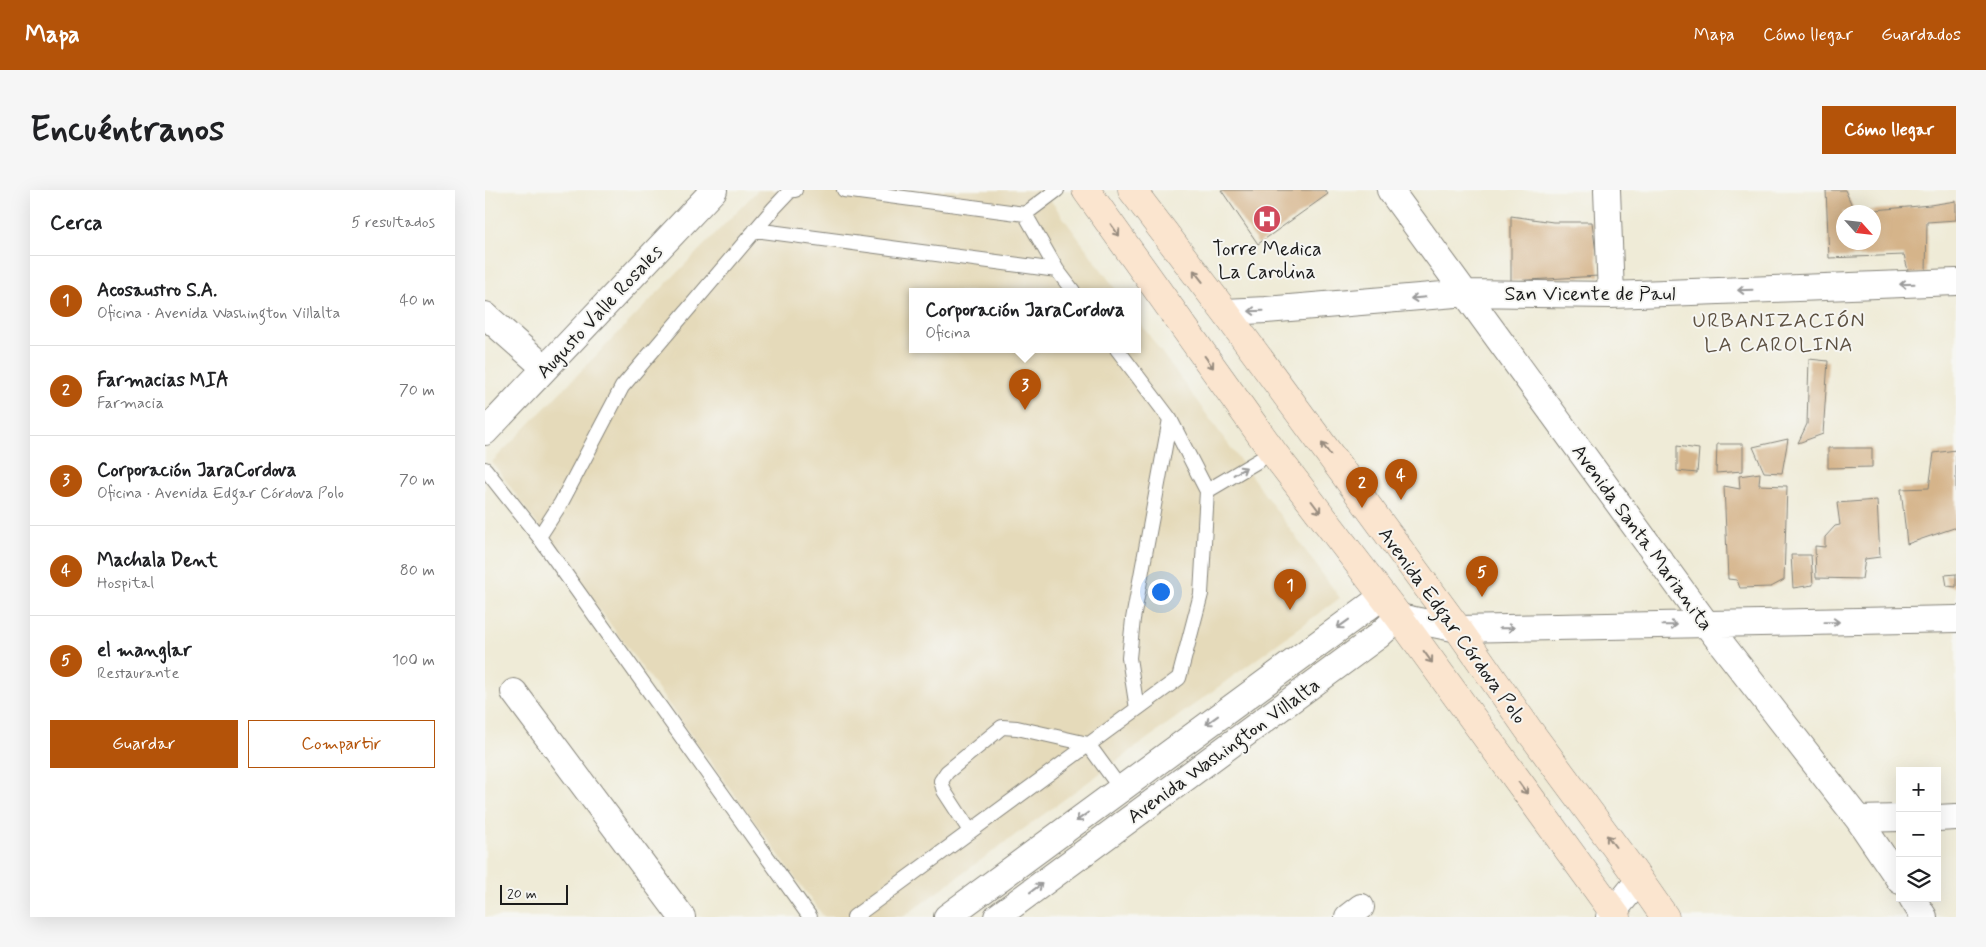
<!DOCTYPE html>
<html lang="es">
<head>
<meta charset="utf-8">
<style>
	:root { --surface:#fff; --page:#f6f6f6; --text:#202124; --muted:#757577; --line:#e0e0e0; --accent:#b45309 }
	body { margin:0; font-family:Mynerve,sans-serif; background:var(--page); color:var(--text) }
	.controls { position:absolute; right:15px; bottom:15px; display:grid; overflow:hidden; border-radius:0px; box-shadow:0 5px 20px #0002 }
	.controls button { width:45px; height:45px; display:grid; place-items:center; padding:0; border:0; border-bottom:1px solid var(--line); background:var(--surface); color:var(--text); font:25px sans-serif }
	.compass { position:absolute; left:1351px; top:15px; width:45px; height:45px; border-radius:50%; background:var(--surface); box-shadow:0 5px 20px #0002; rotate:117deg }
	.scale { position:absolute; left:15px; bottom:12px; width:68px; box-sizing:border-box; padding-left:5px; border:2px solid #1c1c1c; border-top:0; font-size:14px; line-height:18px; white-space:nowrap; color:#1c1c1c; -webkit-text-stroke:4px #f6f6f2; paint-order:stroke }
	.you { position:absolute; left:675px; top:401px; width:18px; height:18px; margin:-12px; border:4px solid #fff; border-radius:50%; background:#1a73e8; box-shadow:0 0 0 8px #1a73e833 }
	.badge { display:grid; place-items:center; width:32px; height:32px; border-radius:50%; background:var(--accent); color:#fff; font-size:16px; font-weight:700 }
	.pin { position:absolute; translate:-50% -41px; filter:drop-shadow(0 1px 2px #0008) }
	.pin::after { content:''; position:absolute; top:26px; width:18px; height:15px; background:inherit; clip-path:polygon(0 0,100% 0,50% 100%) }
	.popup { position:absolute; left:424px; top:98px; width:232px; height:65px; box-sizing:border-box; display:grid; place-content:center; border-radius:0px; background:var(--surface); filter:drop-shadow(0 1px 4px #0005); font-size:16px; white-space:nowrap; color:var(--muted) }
	.popup b { font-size:19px; color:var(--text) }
	.popup::after { content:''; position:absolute; left:50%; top:100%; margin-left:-10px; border:10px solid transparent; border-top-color:var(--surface) }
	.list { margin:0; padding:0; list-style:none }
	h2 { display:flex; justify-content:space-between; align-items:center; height:65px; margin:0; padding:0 20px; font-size:21px }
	h2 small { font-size:16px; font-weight:400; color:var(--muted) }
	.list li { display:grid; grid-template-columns:32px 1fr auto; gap:15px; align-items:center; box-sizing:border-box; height:90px; padding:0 20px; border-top:1px solid var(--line) }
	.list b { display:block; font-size:19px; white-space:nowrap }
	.list p { margin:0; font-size:16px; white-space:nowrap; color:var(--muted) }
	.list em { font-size:16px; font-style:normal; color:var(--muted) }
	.actions { display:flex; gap:10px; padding:15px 20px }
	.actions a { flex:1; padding:11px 0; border:1px solid var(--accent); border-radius:0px; text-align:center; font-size:18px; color:var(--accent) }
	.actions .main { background:var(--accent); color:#fff }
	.icon { flex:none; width:28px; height:28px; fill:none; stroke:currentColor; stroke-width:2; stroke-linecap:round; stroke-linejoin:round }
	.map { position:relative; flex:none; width:1471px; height:727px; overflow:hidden; border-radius:0px }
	header { display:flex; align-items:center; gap:30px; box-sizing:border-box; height:70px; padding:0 25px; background:var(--accent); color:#fff }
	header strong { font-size:24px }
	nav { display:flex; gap:28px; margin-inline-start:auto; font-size:18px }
	.intro { display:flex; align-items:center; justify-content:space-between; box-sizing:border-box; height:120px; padding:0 30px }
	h1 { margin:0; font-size:35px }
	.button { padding:12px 22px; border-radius:0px; background:var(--accent); color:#fff; font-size:18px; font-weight:700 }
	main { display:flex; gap:30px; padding:0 30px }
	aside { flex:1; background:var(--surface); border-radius:0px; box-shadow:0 5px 20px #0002 }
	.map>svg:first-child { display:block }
	.built { fill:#e5daba }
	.building { fill:#d5b48a }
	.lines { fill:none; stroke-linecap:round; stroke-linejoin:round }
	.service-casing { stroke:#86847a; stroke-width:16 }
	.minor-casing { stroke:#86847a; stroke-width:28 }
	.secondary-casing { stroke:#86847a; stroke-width:29 }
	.service { stroke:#fff; stroke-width:14 }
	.minor { stroke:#fff; stroke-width:26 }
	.secondary { stroke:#fbe5cf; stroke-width:28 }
	.oneway { stroke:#978b7e }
	.oneway2 { stroke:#999 }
	.labels { text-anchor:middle; stroke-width:4; stroke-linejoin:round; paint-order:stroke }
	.poi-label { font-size:20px; fill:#1c1c1c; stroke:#f6f6f2 }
	.street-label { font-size:20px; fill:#1c1c1c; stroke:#f6f6f2 }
	.neighbourhood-label { font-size:21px; letter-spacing:1px; fill:#5d5142; stroke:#f6f6f2 }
</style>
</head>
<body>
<header>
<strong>Mapa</strong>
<nav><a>Mapa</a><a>Cómo llegar</a><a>Guardados</a></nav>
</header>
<div class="intro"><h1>Encuéntranos</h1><a class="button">Cómo llegar</a></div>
<main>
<aside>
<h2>Cerca<small>5 resultados</small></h2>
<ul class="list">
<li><span class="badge">1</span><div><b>Acosaustro S.A.</b><p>Oficina · Avenida Washington Villalta</p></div><em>40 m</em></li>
<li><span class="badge">2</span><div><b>Farmacias MIA</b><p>Farmacia</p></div><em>70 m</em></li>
<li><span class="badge">3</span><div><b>Corporación JaraCordova</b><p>Oficina · Avenida Edgar Córdova Polo</p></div><em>70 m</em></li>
<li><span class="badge">4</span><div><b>Machala Dent</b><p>Hospital</p></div><em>80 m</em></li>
<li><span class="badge">5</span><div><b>el manglar</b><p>Restaurante</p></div><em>100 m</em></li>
</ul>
<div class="actions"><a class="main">Guardar</a><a>Compartir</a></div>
</aside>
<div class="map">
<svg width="1471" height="727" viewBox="0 0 1471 727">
	<rect width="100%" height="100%" fill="#f6f6f2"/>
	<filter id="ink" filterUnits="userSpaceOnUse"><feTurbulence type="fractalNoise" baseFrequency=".02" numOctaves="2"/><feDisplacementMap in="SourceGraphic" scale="10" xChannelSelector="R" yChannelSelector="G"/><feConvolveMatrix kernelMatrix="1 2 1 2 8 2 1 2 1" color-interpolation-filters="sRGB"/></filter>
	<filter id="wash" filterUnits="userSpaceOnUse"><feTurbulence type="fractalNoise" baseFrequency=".0096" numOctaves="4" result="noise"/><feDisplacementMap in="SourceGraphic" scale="20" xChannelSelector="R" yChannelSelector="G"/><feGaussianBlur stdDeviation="1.12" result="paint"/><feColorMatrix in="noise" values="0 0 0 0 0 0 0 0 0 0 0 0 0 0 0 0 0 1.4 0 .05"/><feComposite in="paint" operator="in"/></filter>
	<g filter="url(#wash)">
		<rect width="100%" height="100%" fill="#efebd7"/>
		<path class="built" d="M273,0H558L632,101H428V159H652L653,130L855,408L418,727H339L7,272Z"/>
		<g id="blocks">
			<path class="building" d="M736,0H840L843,4L773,54Z
				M1341,0H1360L1370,22H1358V52H1388V22L1379,21L1445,15L1471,11V30L1442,32L1441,83L1424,84L1419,65L1344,68Z
				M1026,26L1068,32H1107L1114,86L1026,91Z
				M1324,169L1343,171L1338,244L1313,253L1322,234Z
				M1303,249L1297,283L1279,282L1268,257Z
				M1232,254H1258V281L1231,283Z
				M1192,256L1214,259L1212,283L1192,281Z
				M1343,258H1387V277L1343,278Z
				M1471,260V339L1469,338L1422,354L1416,299L1444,298L1449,263Z
				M1275,283L1274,295L1302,296L1299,390L1286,397L1255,398L1252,390L1243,389L1239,296L1255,299L1254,286Z
				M1392,310L1395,367L1380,369L1377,389L1331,388L1330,356L1340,357V347L1350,336L1355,335L1352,313Z
				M1306,365H1326L1328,395L1308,398Z
				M1471,384V397L1462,396L1460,385Z"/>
		</g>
	</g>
	<g filter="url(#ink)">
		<use href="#blocks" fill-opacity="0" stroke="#86847a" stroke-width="1"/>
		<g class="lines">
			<defs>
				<path id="service" d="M310,0L305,1L289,18L137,197L76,313L54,347L325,727
					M359,0L540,24L572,0
					M540,24L572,80L588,101
					M270,40L572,80
					M0,279L54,347
					M722,301L788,262
					M652,519L644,468L648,429L685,229
					M485,641L459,601L456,591L462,582L517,537L532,538L603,554L635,598
					M369,727L694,488L716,404L722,301L685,229L632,159"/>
				<path id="minor" d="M905,0L1222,435L1373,629L1415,691
					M1122,0L1126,105
					M740,122L781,120L982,103L1126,105L1471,92
					M0,125L60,178
					M0,242L229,0
					M29,502L197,727
					M1452,628L1471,627
					M1373,629L1415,628
					M1427,708L1439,727
					M462,727L898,406
					M512,727L893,446L914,427L973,439L1471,429
					M863,727L876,717
					M1124,727L1154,690"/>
				<path id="secondary" d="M601,0L788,262L914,427L1132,727
					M647,0L740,122L973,439L1043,539L1145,677L1180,727"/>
			</defs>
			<use href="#service" class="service-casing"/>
			<use href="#minor" class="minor-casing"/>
			<use href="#secondary" class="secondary-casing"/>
			<use href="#service" class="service"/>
			<use href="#minor" class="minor"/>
			<use href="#secondary" class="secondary"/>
		</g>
		<defs><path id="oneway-shaft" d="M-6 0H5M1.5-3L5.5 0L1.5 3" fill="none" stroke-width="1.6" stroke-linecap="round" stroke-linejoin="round" transform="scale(1.25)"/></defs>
		<g class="oneway">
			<use href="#oneway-shaft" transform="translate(630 40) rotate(54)"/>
			<use href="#oneway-shaft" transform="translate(713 86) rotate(-128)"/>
			<use href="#oneway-shaft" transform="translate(724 172) rotate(54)"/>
			<use href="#oneway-shaft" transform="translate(841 259) rotate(-126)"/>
			<use href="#oneway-shaft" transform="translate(831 317) rotate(53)"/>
			<use href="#oneway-shaft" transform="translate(943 467) rotate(54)"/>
			<use href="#oneway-shaft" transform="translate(1038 598) rotate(54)"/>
			<use href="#oneway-shaft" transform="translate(1126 651) rotate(-127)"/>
		</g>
		<g class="oneway2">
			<use href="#oneway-shaft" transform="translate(1422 94) rotate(178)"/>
			<use href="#oneway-shaft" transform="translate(1260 100) rotate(178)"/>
			<use href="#oneway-shaft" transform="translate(933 108) rotate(175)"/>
			<use href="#oneway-shaft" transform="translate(771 121) rotate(178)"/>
			<use href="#oneway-shaft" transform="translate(755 281) rotate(-31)"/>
			<use href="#oneway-shaft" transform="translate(1347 432) rotate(-1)"/>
			<use href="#oneway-shaft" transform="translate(858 434) rotate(144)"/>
			<use href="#oneway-shaft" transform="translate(1185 435) rotate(-1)"/>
			<use href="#oneway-shaft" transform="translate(1022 438) rotate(-1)"/>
			<use href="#oneway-shaft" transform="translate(727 530) rotate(144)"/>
			<use href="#oneway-shaft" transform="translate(597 627) rotate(144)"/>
			<use href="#oneway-shaft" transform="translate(551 698) rotate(-36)"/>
		</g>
	</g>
	<defs>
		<symbol id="hospital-disc" viewBox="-11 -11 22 22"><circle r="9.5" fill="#d1495b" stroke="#f6f6f2"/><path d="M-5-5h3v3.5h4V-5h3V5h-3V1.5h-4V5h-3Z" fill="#fff"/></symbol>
	</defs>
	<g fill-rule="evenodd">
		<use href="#hospital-disc" x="766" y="13" width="32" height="32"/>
	</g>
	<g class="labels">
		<g class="poi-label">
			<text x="782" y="65">Torre Medica<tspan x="782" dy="23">La Carolina</tspan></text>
		</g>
		<g class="street-label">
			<text x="1105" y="110">San Vicente de Paul</text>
			<text transform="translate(114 121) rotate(-47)" y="7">Augusto Valle Rosales</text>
			<text transform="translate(1158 347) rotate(54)" y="7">Avenida Santa Marianita</text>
			<text transform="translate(968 435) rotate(54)" y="7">Avenida Edgar Córdova Polo</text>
			<text transform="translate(738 560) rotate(-36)" y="7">Avenida Washington Villalta</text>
		</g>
		<g class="neighbourhood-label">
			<text x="1294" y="137">URBANIZACIÓN<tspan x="1294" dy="24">LA CAROLINA</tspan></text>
		</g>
	</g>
</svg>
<div class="controls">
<button>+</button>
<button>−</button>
<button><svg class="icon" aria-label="layers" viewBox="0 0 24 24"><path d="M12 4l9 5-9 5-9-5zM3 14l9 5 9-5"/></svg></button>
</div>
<svg class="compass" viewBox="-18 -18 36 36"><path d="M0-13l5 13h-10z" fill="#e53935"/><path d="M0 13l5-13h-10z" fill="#757577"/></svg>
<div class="scale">20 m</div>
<div class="you"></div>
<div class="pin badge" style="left:805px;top:420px">1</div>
<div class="pin badge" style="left:877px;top:318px">2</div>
<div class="pin badge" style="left:540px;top:220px">3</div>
<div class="popup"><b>Corporación JaraCordova</b>Oficina</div>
<div class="pin badge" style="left:916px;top:310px">4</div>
<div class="pin badge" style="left:997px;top:407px">5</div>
</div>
</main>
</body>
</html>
